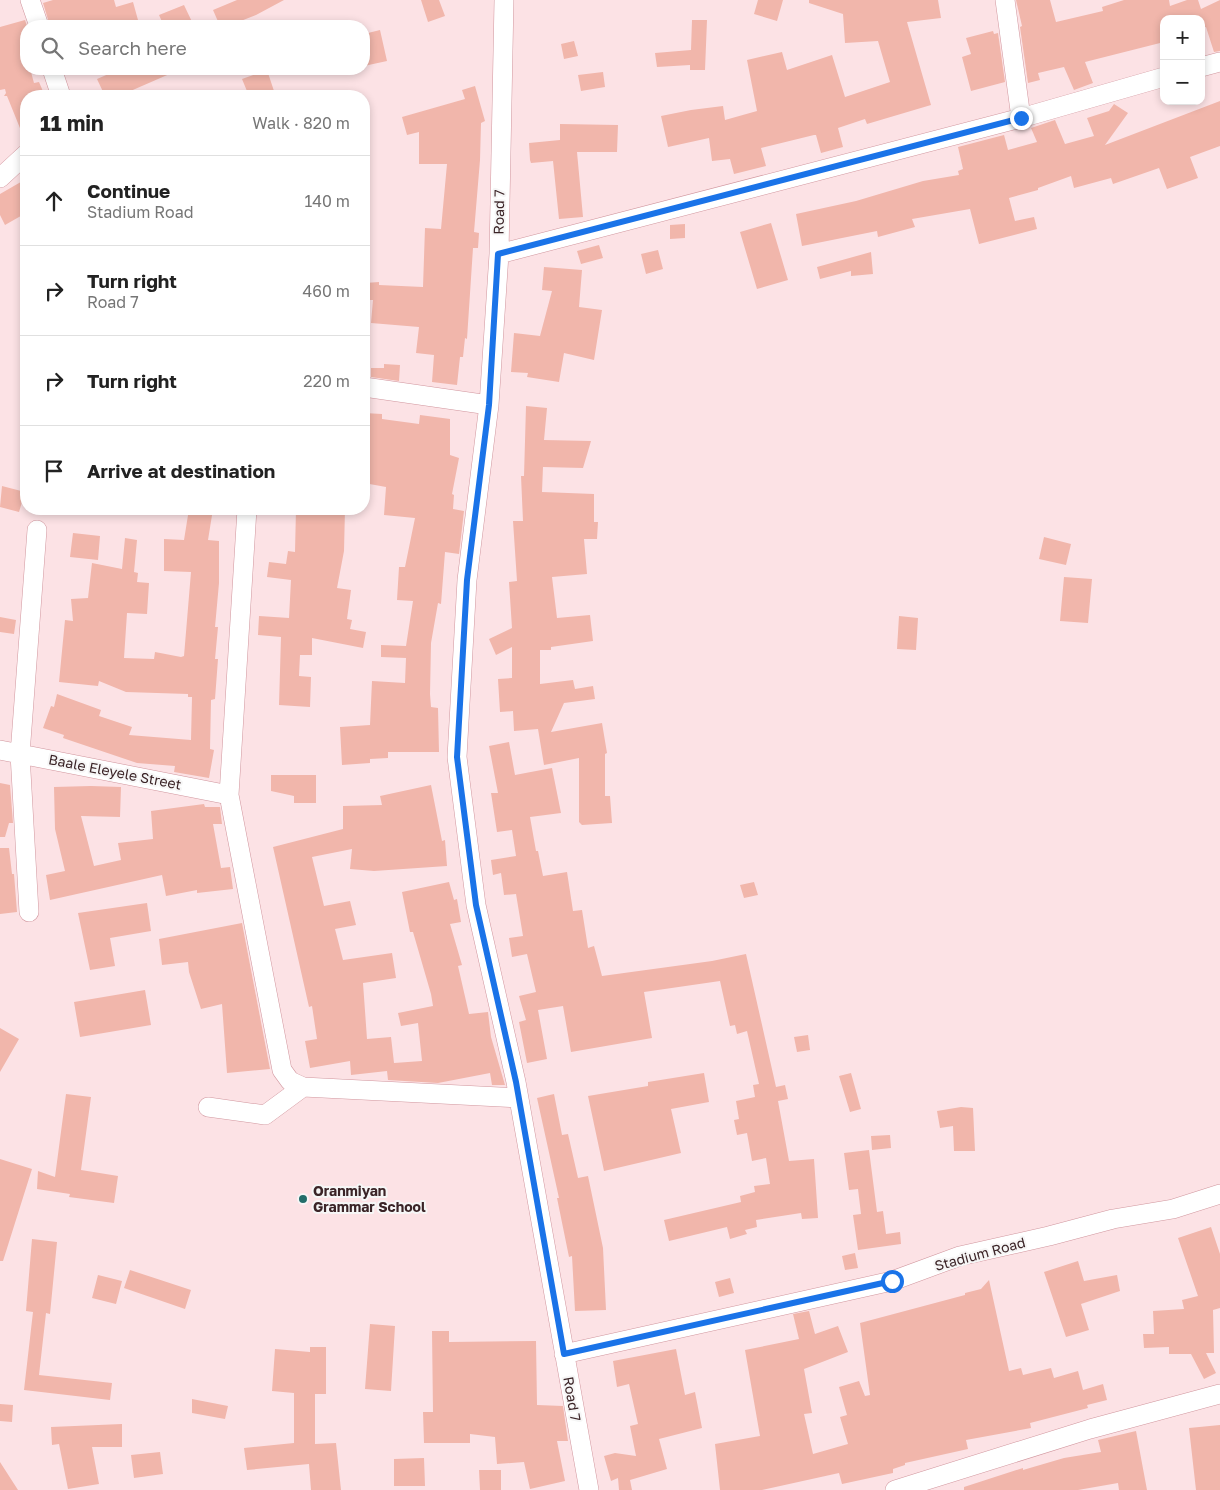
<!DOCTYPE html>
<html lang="en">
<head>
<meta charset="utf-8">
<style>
	:root { --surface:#fff; --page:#f2f2f2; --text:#222; --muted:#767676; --line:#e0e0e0 }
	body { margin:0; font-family:"Golos Text",sans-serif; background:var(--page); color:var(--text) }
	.controls { position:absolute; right:15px; top:15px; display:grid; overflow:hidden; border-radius:10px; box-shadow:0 2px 8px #0003 }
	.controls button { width:45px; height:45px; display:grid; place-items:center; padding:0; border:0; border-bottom:1px solid var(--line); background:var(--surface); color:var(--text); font:25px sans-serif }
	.stop { position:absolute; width:15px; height:15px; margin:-11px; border:4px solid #1a73e8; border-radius:50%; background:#fff }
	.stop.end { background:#1a73e8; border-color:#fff; box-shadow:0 1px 5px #0008 }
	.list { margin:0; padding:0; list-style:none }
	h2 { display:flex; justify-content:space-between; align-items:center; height:65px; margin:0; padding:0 20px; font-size:21px }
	h2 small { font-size:16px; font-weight:400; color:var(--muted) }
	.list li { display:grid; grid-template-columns:32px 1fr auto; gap:15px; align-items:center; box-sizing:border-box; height:90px; padding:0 20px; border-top:1px solid var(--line) }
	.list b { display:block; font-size:19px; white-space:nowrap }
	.list p { margin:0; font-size:16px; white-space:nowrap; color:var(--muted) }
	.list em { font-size:16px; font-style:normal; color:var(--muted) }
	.icon { flex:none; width:28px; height:28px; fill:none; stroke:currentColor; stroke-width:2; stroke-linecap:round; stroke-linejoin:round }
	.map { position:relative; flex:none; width:1220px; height:1490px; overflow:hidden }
	.search { position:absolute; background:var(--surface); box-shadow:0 2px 8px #0003; left:20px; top:20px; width:350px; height:55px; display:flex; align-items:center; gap:12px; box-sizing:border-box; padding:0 18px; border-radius:20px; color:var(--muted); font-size:19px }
	.panel { position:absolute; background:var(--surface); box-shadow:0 2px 8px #0003; left:20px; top:90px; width:350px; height:425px; border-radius:20px }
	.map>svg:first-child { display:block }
	.building { fill:#f1b6ab }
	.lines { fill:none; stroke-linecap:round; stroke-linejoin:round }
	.minor-casing { stroke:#d1969e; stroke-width:20 }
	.minor { stroke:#fff; stroke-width:19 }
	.route { stroke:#1a73e8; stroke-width:6 }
	.poi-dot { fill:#236d6a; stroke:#f6f6f6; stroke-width:2 }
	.labels { text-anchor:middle; stroke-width:4; stroke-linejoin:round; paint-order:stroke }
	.street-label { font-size:14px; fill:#3b2427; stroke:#f6f6f6 }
	.poi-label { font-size:14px; font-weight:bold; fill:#3b2427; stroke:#f6f6f6; text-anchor:start }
</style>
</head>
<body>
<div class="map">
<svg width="1220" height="1490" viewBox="0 0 1220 1490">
	<rect width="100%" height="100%" fill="#fce2e5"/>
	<path class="building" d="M53,0H114L116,7L133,2L138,20L117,26H50L43,3Z
		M237,0H284L256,15L228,26H220L213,10Z
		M421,0H439L445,16L428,22Z
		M758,0H783L777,21L754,14Z
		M809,0H938L941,18L907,22L931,105L867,124L865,119L838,128L843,147L821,153L816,135H814L761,148L766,166L734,174L730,159L712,161L709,138L668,147L661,116L691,110L723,106L725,120L757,111L747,60L782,52L787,70L832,55L845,97L890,82L878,41L845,43L843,14L809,3Z
		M1016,0H1050L1056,22L1103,11L1102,7L1124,0H1169L1170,6L1187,0H1198L1201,9L1220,0V51L1214,52L1206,27L1201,28V19H1164V42L1085,62L1093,83L1074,90L1064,67L1038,73L1040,80L1028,83L1020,27L1022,26Z
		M184,5L194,26H164L159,15Z
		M25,20L27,26L26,44L22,46L26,69L29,72H31L34,83L39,82L45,96H26V143L7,96H4L6,93L5,89L0,90V27Z
		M692,20H707L705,70H690V65L657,67L655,53L691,50Z
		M380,30L387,61L364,66V34Z
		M993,31L994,34L998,33L1005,82L971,91L962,57L971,54L966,38Z
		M574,41L578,56L564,59L561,44Z
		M120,69H181L119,96H105L97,79Z
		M267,70L274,91L258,96H249L242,79Z
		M603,72L605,87L581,91L578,75Z
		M475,86L485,121L481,123L480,160L474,232L479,233L478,248H473L467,339L465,338L463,357H460L457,385L432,382L434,355L416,353L419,327L371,323L373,300H366L365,283L379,282V285L423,287L425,228L441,229L447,164H419V132L407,135L402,117L465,99L462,90Z
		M1220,101V146L1190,157L1198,178L1167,189L1159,168L1113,184L1111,178L1074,188L1071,176L1038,188V190L1009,198L1015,221L1034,217L1037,229L979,244L970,209L912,219L915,227L878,237L877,231L802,246L796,214L856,201L923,181L959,175L958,171L963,169L958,147L1004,135L1008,150L1037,142L1031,128L1055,120L1065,144L1094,136L1087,118L1109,111L1114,104L1128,113L1105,145Z
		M560,124L618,125L617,152H577L583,217L559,219L553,161L531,163L530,160L529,143L560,140Z
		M26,179V213L5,225L0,215V194Z
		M771,223L788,280L757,289L740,232Z
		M685,224V238L670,239V225Z
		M599,245L603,258L581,264L577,251Z
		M658,250L663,269L646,274L641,254Z
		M871,252L873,274L851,276V271L820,279L817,267Z
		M544,267L582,270L579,307L602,310L594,360L564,353L559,382L527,377L528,373L511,372L514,333L540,336L552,291L542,290Z
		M384,364L400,365L399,381L371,377V368H384Z
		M526,406L547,408L544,440L591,441L583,468L543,467L542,492L594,494V522H598L597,539H584L587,574L552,577L557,618L590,615L593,641L551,647V650H540V684L573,680L575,689L593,686L595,699L564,703L551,732L602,723L607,753L605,754V796H610L612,823L582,825L579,822V758L544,765L538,729L514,731L513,711L500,712L498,679L512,678V647L496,655L489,639L512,628L509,582L517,581L513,521H523L521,476H524Z
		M364,413L382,414V419L419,424L420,415L450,419V455L459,458L452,494L454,495L453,509L464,511L459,554L445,552L441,604L438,603L431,643L430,694L431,707L438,708L439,752H388V758L370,759V763L342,765L340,727L370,725L372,681L405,683L406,658L381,657V645L406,646L413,601L397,600L399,567H405L415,518L384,515L386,487L364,483Z
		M2,486L25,492L19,512L0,507Z
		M189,509H213L208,540L219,541V583L215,627H218L215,659H218L215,699L211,700L210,749L214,750L209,778L174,772L175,766L137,763L63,738L64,735L43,728L51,706L54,707L57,694L101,710L99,716L132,727L129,735L191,740L192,697H188V694L126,692L99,681L98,686L59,682L65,620L73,621L71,599L88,598L92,563L122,569L125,538L137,540L134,572L138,573L137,582L149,583L147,614L127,613L124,658L154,659L155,652L181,657L184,656L191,572L164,571V539L184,540Z
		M296,509H345L344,551L337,588L351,590L347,619L352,620L350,629L366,632L363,648L312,638V655H300L299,676L311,677L310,707L279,705L281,637L258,635L259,616L289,618L291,580L267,577L269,562L286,564L288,551L295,552Z
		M73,533L100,536L98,560L70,557Z
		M1044,537L1071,544L1066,565L1039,559Z
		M1064,577L1092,579L1088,623L1060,621Z
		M899,616L918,618L916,650L897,649Z
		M0,617L16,620L14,634L0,632Z
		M509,742L515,775L552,768L561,813L530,817L536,851H538L543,876L567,872L573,911L582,910L588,948L594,946L602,976L712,961L746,954L776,1087L785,1085L788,1099L778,1101L789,1161L814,1159L818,1218L802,1219L801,1213L756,1220L757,1227L745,1230L747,1234L730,1239L727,1227L669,1241L664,1220L741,1202L740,1196L755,1192L754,1186L770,1184L766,1158L752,1161L747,1133L737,1135L734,1120L739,1119L736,1101L755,1097L753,1085L759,1084L747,1031L737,1034L735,1025L730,1026L720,981L644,992L652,1038L571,1052L563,1006L538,1010L547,1059L527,1063L519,1022L526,1020L519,996L536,992L527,954L512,957L509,938L523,936L516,894L504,895L501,873L493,875L491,860L516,856L512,830L497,832L491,793H498L489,746Z
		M271,775H316V803H294V796L271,791Z
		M0,783L10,785L13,823H9L5,837H0Z
		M431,785L442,841L445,840L447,866L374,871L350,869L352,849L312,857L324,906L350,901L356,925L335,929L343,960L392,953L396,978L363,983L367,1039L391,1037L394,1063L422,1061L418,1023L401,1026L398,1013L433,1006L431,994L413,932H410L402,892L449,882L454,900L457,899L461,922L450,924L462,965L458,966L469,1014L488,1012L491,1037L505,1085H492L490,1073L438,1083L388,1080L387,1071L351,1075L350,1061L310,1068L305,1041L317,1039L312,1006L309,1007L273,847L343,829V806L382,805L380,796Z
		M91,786L121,787L120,817L81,816L94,866L121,860L118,843L153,839L151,811L204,804L205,807H220L222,824H213L221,868L230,867L233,889L197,893V890L166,896L162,875L50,900L46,875L65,871L55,829L54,787Z
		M0,848H9L12,874H14L17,912L0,914Z
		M754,882L758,895L744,898L740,885Z
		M147,903L151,931L110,938L115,966L90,970L78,913Z
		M242,923L270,1069L227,1073L222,1004L201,1009L189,972L188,962L162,965L159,939Z
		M145,990L151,1025L80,1037L74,1002Z
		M0,1028L19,1039L0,1072Z
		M808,1035L810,1050L797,1052L794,1037Z
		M704,1073L709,1102L671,1109L681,1153L604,1171L588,1096L648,1086V1082Z
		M851,1073L861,1109L850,1112L839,1076Z
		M66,1094L91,1097L81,1170L118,1176L114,1203L69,1197L70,1194L37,1189L38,1171L55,1177Z
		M554,1094L562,1135L568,1134L578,1178L588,1176L603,1248L606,1310L575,1311L572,1256L569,1257L557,1198H559L537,1098Z
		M961,1107L973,1108L975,1151H954L953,1126L940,1128L937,1111Z
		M890,1135L891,1148L872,1150L871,1136Z
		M869,1150L877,1212L883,1211L886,1234L900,1232L901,1244L858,1250L853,1215L861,1214L858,1189L849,1190L844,1153Z
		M0,1159L32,1169L3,1261H0Z
		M1211,1227L1220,1254V1308L1213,1310L1214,1353H1206L1216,1373L1204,1379L1191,1354H1169V1347L1144,1348L1143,1334H1154L1153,1311L1184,1309L1182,1300L1198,1296L1178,1238Z
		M32,1239L57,1242L50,1314L46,1313L39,1375L112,1383L110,1400L24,1390L33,1312L26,1311Z
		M855,1253L858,1268L845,1270L842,1256Z
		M1078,1261L1084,1281L1117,1275L1120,1291L1081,1304L1089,1330L1066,1337L1044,1272Z
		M130,1270L191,1290L185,1309L124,1288Z
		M98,1275L122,1281L116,1304L92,1298Z
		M730,1278L734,1293L719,1297L715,1282Z
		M989,1280L1009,1371L1021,1368L1023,1375L1051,1368L1054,1378L1078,1371L1083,1390L1103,1384L1107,1400L1087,1405L1088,1408L1030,1423L1031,1428L966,1440L968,1449L905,1463V1465L893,1469V1473L842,1484L839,1473L762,1490H720L715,1444L760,1436L745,1350L799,1339L793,1314L809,1311L815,1334L838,1326L848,1352L804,1369L812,1413L804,1414L813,1454L848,1444L840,1417L847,1415L839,1387L859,1381L865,1396L870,1395L860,1323L965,1295V1293L981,1289Z
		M370,1324L395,1326L391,1391L365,1389Z
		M432,1331H449V1342L536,1341L537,1405L563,1406L568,1441H557L565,1481L530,1489L524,1462L497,1464L495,1437L470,1434V1443H424L423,1412H433Z
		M310,1347H326V1394H315V1444L336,1443L341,1490H311L309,1464L247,1470L244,1448L294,1443V1393L272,1391L275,1349L310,1352Z
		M676,1349L685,1395L695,1392L702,1428L659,1439L667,1469L630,1480L632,1490H619L618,1478L611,1481L604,1456L615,1453L636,1456L630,1426L638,1424L629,1384L617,1387L613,1361Z
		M192,1399L228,1406L225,1419L192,1413Z
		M0,1404L13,1405L12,1422L0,1421Z
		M122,1424V1447H92L99,1484L68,1489L59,1444L52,1445L51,1427Z
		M1220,1425V1490H1196L1189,1428Z
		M1136,1431L1147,1490H1119L1118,1483L1078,1490H964V1487L1023,1468V1470L1064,1458L1101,1452L1098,1440Z
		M160,1452L163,1474L134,1478L131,1455Z
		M424,1458L425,1486H394V1459Z
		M0,1462L18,1490H0Z
		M479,1470H501V1490H480Z"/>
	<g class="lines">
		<defs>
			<path id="minor" d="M30,0L39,26
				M504,0L499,254L489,405L467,580L457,757L476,905L516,1082L589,1490
				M1005,0L1021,118
				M1201,67L1220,62
				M52,69L61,96
				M0,178L26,154
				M499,254L1021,118L1164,77
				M364,387L489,405
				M247,509L229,795L282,1070L290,1081L303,1087L518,1098
				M0,750L229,795
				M29,912L20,754L37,530
				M208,1107L265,1115L303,1087
				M564,1354L892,1281L960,1256L1049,1236L1113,1219L1173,1209L1220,1194
				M895,1490L1090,1429L1220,1394"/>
		</defs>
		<use href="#minor" class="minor-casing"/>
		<use href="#minor" class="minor"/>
	</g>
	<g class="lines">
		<path class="route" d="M892,1281L564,1354L516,1082L476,905L457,757L467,580L489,405L498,254L1021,118"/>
	</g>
	<circle class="poi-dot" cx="303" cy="1199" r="5"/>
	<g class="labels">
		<g class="street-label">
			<text transform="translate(499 212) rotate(-89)" y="5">Road 7</text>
			<text transform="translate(115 772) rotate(11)" y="5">Baale Eleyele Street</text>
			<text transform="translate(980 1254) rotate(-15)" y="5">Stadium Road</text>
			<text transform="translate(572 1399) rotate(80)" y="5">Road 7</text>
		</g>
		<g class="poi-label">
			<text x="313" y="1196">Oranmiyan<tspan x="313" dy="16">Grammar School</tspan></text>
		</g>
	</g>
</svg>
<div class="controls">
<button>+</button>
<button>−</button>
</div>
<div class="stop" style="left:892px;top:1281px"></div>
<div class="stop end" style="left:1021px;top:118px"></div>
<div class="search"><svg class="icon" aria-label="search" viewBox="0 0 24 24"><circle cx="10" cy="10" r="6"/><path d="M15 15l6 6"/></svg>Search here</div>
<section class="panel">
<h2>11 min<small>Walk · 820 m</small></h2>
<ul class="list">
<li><svg class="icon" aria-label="ahead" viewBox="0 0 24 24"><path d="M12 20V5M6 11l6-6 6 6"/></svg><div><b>Continue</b><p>Stadium Road</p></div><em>140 m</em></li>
<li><svg class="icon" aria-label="right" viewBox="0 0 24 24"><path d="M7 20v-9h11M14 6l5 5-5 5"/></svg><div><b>Turn right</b><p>Road 7</p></div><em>460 m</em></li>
<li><svg class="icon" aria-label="right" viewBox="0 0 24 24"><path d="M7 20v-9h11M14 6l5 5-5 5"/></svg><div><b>Turn right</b></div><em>220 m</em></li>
<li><svg class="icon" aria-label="arrive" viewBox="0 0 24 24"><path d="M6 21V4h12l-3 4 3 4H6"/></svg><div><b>Arrive at destination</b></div></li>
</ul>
</section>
</div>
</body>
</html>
